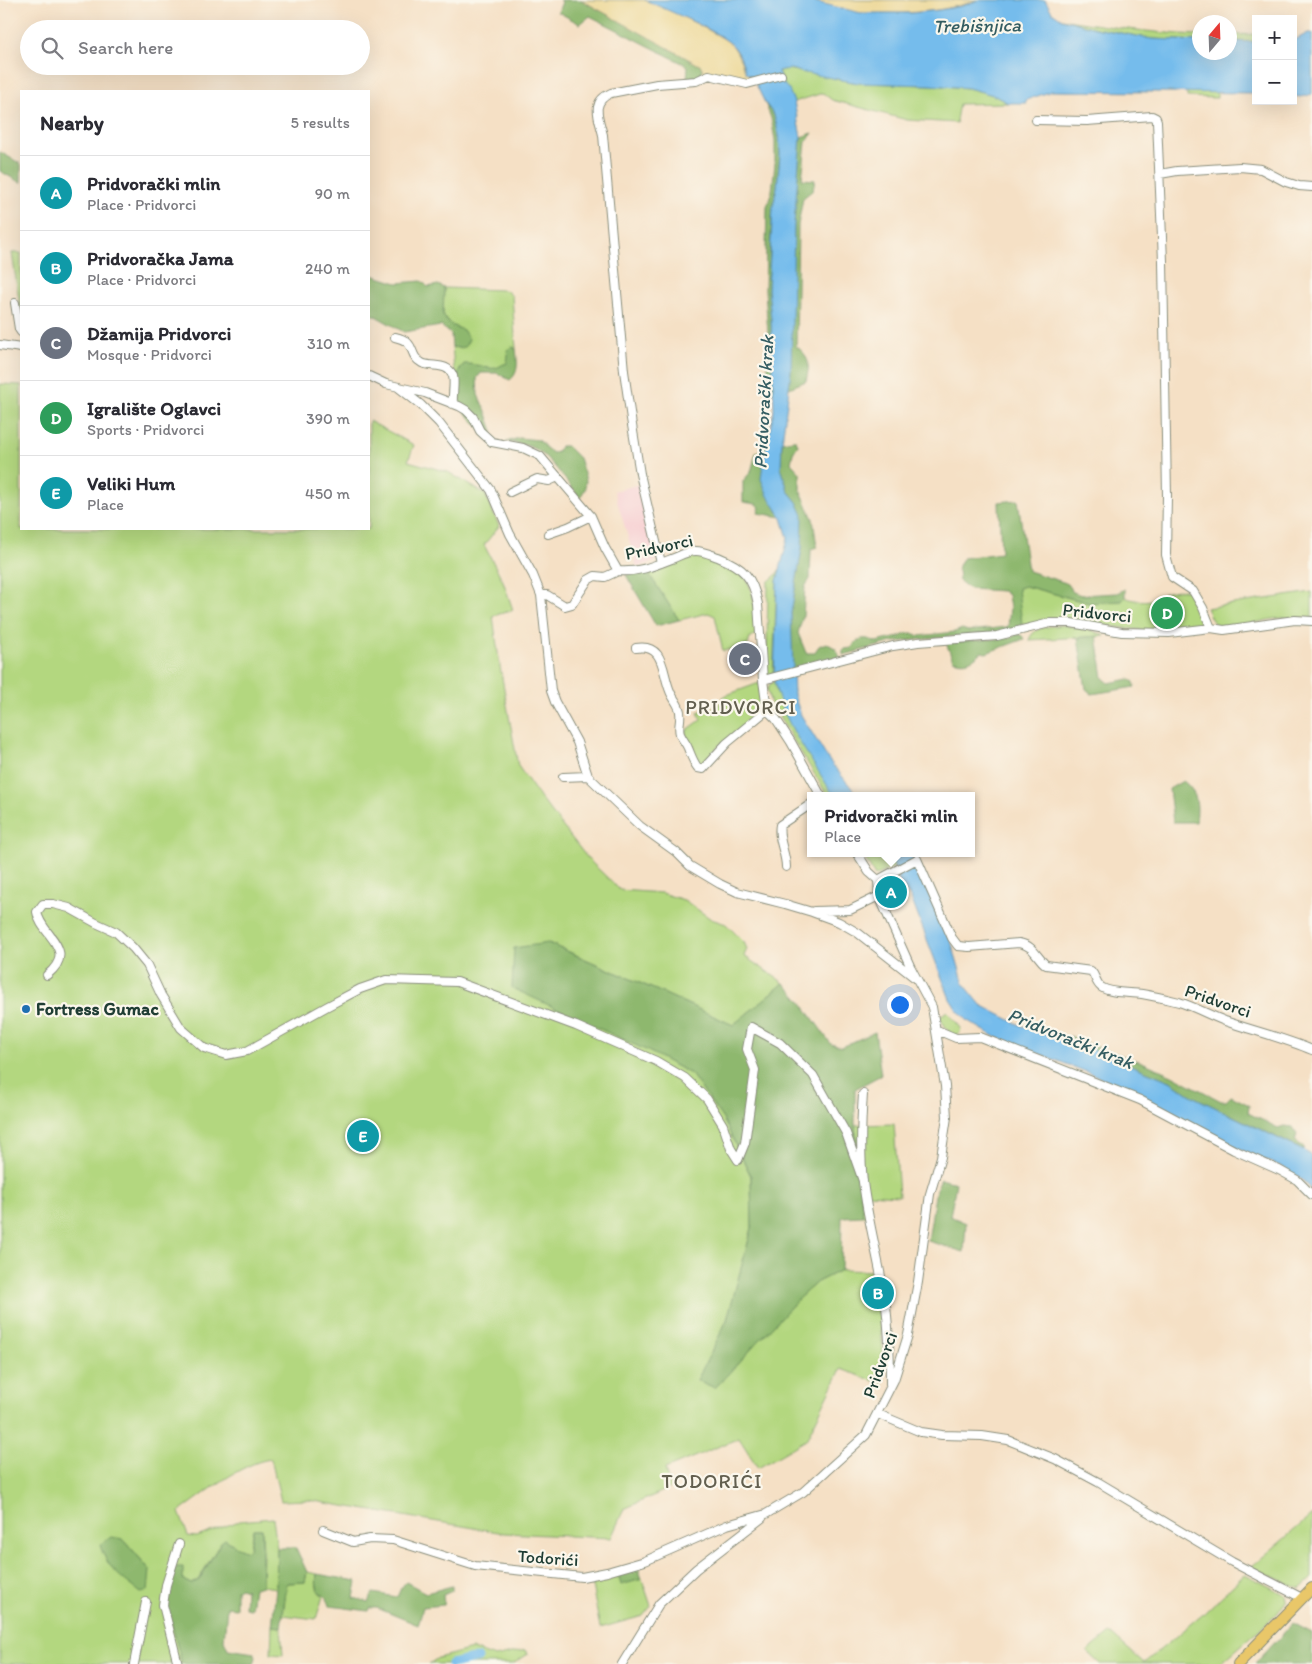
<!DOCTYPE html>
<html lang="en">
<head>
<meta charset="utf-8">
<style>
	:root { --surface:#fff; --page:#f7f7f7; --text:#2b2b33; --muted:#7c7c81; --line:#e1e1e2; --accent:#1f6fb2 }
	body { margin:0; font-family:Itim,sans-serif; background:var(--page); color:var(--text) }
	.controls { position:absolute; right:15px; top:15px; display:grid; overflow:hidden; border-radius:0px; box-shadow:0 5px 20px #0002 }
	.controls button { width:45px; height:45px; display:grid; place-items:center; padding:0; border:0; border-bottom:1px solid var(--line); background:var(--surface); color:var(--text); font:25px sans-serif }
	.compass { position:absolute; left:1192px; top:15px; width:45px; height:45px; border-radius:50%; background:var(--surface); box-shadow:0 5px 20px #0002; rotate:19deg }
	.you { position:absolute; left:899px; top:1004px; width:18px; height:18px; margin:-12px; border:4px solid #fff; border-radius:50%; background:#1a73e8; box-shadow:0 0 0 8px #1a73e833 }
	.badge { display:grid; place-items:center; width:32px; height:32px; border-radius:50%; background:var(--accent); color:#fff; font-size:16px; font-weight:700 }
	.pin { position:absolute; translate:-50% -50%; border:2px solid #fff; box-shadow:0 1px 5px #0006 }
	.popup { position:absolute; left:807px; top:792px; width:168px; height:65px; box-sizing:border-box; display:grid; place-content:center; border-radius:0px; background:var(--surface); filter:drop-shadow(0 1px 4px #0005); font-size:16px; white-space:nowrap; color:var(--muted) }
	.popup b { font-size:19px; color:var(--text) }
	.popup::after { content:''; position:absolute; left:50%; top:100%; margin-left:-10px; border:10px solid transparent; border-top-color:var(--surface) }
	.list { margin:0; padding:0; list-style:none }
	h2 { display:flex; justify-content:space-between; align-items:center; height:65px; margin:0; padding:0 20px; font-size:21px }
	h2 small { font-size:16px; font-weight:400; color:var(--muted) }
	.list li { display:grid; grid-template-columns:32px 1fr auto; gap:15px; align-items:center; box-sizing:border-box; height:75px; padding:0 20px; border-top:1px solid var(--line) }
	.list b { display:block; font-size:19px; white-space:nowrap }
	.list p { margin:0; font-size:16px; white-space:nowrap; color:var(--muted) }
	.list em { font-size:16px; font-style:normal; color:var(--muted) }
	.icon { flex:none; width:28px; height:28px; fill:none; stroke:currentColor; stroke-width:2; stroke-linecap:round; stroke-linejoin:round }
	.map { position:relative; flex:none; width:1312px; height:1664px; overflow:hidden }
	.search { position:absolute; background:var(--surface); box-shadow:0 5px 20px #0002; left:20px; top:20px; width:350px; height:55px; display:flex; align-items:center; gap:12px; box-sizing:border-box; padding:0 18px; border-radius:28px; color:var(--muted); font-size:19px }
	.panel { position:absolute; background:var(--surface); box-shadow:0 5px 20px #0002; left:20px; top:90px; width:350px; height:440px; border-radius:0px }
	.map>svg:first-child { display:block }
	.built { fill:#f7cfd2 }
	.green { fill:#b3d77f; stroke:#698a5a; fill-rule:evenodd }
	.forest { fill:#8eb86e; stroke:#567a51 }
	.sand { fill:#eeda9e; stroke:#868c69 }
	.water { fill:#75bcec; stroke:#4a7c90 }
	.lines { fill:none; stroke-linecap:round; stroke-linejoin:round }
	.canal { stroke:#75bcec; stroke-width:9 }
	.minor-casing { stroke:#8a8e7c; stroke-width:10 }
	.major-casing { stroke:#8a8e7c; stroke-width:12 }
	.minor { stroke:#fff; stroke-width:8 }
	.major { stroke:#e9c769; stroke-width:10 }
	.poi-dot { fill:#1f6fb2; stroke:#fbf7ec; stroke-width:2 }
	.labels { text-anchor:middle; stroke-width:4.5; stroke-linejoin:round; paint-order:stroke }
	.street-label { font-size:18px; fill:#1f3d34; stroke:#fbf7ec }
	.poi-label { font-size:18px; font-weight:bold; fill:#1f3d34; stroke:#fbf7ec; text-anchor:start }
	.water-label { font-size:19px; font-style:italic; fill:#345d62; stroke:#fbf7ec }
	.quarter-label { font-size:20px; letter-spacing:1px; fill:#625f4f; stroke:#fbf7ec }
</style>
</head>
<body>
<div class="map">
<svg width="1312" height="1664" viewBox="0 0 1312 1664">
	<rect width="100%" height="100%" fill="#fbf7ec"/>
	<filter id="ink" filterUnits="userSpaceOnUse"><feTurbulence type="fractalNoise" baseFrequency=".02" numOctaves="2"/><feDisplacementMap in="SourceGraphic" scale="10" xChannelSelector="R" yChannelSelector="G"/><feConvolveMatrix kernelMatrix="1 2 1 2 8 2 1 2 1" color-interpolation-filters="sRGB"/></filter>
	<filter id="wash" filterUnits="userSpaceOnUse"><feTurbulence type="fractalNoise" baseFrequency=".0096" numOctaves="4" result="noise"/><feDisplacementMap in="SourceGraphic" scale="20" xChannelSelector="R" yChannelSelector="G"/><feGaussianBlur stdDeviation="1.12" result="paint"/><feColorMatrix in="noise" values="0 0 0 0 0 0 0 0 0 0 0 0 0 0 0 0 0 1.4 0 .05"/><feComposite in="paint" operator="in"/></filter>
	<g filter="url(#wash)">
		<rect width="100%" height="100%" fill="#f5e0c5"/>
		<path class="built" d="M640,484L657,561L637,567L614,491Z"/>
		<path class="green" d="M1062,19C1108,27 1153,33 1199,35V41L1152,39L1095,28Z
			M1256,34V42L1230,41V35Z
			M787,69L858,83L930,85L968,88L993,95L1008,103L959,104L956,120L957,123L907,120L832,100L823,93L794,102C789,91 782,83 778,71Z
			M1187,92H1217V98L1187,97Z
			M12,253H21V314Z
			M444,288L503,290L507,291L512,296L516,349L512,347L507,363L495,369L482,367L477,365L460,369L457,378C452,367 454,359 452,347L459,348L463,330L453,326L443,316Z
			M0,384L21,385V529H369V421L414,445L408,461L448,472L485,494L499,526L484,545L503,581L513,610L493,616L499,661L518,766L541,799L589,860L620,890L661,893L684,900L711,919L726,924L744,942L747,949L744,956L784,983L733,1025L665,994L549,943L650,1052L691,1074L723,1119L751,1176L752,1228L727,1320L698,1380L715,1388L799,1298L817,1282L841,1270L874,1271L883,1349L882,1384L841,1369L806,1440L758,1468L739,1438L665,1469L670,1488L624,1509L611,1538L504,1533L308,1500L281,1501L271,1459C240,1463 205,1494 179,1512L188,1536L197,1537L239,1521L273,1518L277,1548L276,1588L262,1586L263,1554L262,1529H253L250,1547L247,1551L237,1547L226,1540L221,1542L198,1580L191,1584L183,1580L178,1644L182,1664H0ZM123,1539L150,1570L100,1545Z
			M696,554C708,556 728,561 737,568C756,584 755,612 756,634L750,638L748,645L723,651L715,616L708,613L679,620L647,571Z
			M780,569L777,581L773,674L769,675L766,673L764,653L767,650V645L768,582L776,575Z
			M1025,586L1089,603L1121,601L1125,597C1137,603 1152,600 1164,599V593C1173,591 1180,588 1189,591C1195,601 1208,615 1201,626L1141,630L1056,620L1022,625L1017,588Z
			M1312,592V618C1299,617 1286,617 1273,619C1260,621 1231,630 1219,626C1212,624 1209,614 1206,608Z
			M1062,625L1088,629L1105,636L1029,640C1034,626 1049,627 1062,625Z
			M774,681C781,713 799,739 816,766C822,776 828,787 836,796H828L771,704L767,690L770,684Z
			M759,683L762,706L761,713L720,745L701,764L696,760L686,734L687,730L701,720L698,712L718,706L724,696Z
			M862,853H890L895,867L875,876Z
			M947,1011L961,1028L960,1033L957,1035H951L939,1017Z
			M894,1124L899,1196L868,1194L871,1216H863L855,1125Z
			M1312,1515V1578L1300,1589L1251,1567Z
			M307,1572L317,1574C316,1583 315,1590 323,1596L316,1619L283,1615L287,1583L305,1582Z
			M618,1573L621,1584L642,1579L651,1606L643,1616L600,1628L591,1580Z
			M1245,1574L1286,1595L1287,1600L1276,1615L1220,1664H1100L1087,1652L1110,1633L1144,1663L1201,1616Z
			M272,1626L281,1627L283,1655L271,1654Z
			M472,1649L495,1657L525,1650L528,1654L513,1664H429L438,1658Z"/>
		<path class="forest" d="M559,0H581L701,66C705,78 696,78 687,79L688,66L590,16L580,24L558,12L562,2Z
			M765,103L774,115L779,136L780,154L777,187L773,206L770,250L768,289L771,319L773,392L764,391L767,380L769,349L765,289L767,207L772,191L775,164V140L771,118Z
			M813,133L806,142L802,179L815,180L813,190L803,198L798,225L796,346C810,357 810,364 806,381L789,388L794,224L801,137Z
			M0,152L21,164V183L0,171Z
			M369,274L397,283L422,281L428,287L438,285L444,288L443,316L453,326L463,330L469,339L465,347L459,348L452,347L451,334L441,326L404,332L372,314L369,308Z
			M512,347L516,349C517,360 520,372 510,380L497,373H481L477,378L478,395L487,414L493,431L489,437C482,429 460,409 457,402C453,390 456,373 464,364C474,363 488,370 496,368C499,367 503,364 507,363L508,356L507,350Z
			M766,435H769L763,463L777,511L782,517L758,513L760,507L756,504L743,502V481L751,472L756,453L760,450Z
			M519,438L539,440L546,448L553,453L557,452L561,446H567L579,458L586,480L585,489L580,498C567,483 550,456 533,448C525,444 515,443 506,442Z
			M792,440H796L798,445L793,453L791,463L800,473V489L813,519L817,547L811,549L810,579L805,587L803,616L798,633L806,653H814L819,646L826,643L835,648L840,657L792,670L791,613L802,548L797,502L788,491L781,467L782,442Z
			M1018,500L1028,571L1066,583L1073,592L1081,595L1117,593L1125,589V597L1122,601L1089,603L1025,586L1018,588L1022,625L1010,631L893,642L843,655V651L845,649L852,648C857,637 866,637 876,642L899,637L906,634L913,633L919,636L955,632L962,629L968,631L1008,627L1010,608L1008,595L1003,591L970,589L959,581L958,568L963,558L1001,553L999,502Z
			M647,571L679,620L656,626L626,575Z
			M1018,634L1022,636L1024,639L986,653L982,652C971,661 967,664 953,660L946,643L1008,638Z
			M1097,636L1103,678L1109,683L1129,679L1134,682L1135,687L1092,694L1086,689L1078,638Z
			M1183,781C1198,792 1198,805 1196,822H1173L1169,789Z
			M548,943L665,994L733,1025L784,983L800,1000L831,1044L841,1047L875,1032L881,1075L855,1089V1125L863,1216L842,1217L841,1270L817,1282L799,1298L715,1388L697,1380L727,1320L752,1228L751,1176L723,1119L691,1074L650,1052L512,988L514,948Z
			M1070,1036L1105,1050L1142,1062L1172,1075L1221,1101H1226L1231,1096L1249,1105L1248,1113L1278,1128L1284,1126L1293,1127L1297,1134L1295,1141L1304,1147L1303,1150L1194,1097L1170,1081L1069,1040Z
			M941,1179L956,1183L950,1216L966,1223L964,1252L928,1241L936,1189Z
			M253,1529H262V1586L254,1588L251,1609L245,1608L246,1590L240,1588L236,1590V1608L227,1607L224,1640L228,1649L254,1653L256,1657L254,1664H182L167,1606L169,1590L175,1567H183V1580L191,1584L199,1580L221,1542L225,1539L237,1547L247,1551L250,1547Z
			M111,1537L123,1539L150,1570L148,1591L141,1593C122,1578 107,1569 100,1545Z
			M277,1548H296L307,1572L305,1582L287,1583L281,1627L272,1626L276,1588Z
			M638,1567L642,1579L621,1585L618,1573Z
			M317,1574L357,1581L354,1598L368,1602L373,1593L397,1597L401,1588L406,1582L426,1593L452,1586V1591L443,1595L444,1605L423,1607L418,1625L377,1608H370L369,1611L330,1606C326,1590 314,1599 317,1574Z
			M1293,1623L1312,1633V1664H1255Z"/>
		<path class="sand" d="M581,0C602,0 623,0 644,0C654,1 722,36 730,43C740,52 742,71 750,76L749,80L743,81L702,75L703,71L701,66Z
			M808,0H978C950,10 921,13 891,13C881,13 870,14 860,13C843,11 825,5 808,0Z"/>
		<path class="water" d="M645,0H808L861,13H912L939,10L962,6L978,0H1045L1052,12L1062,19L1095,28L1152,39L1199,41L1200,52H1230V41L1256,42V93L1052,91L1026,100V103H1008L993,95L968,88L930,85L858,83L800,72C792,68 787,69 778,71L781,81L789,90L794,102L801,137L794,224L791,372L782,442L781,467L788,491L797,502L803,515L802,548L791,613L794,695L801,715L828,759L854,791L860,796H836L830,790C809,755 782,721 774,681L777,581L788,538L782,518L768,496L761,479L763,463L774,410L771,319L768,289L773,206L777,187L780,154L779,136L774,115L765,103L752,76L746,73C743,65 741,56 735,48C721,31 668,11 645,0Z
			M1308,33H1312V94L1301,97L1293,96V41Z
			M890,853H911L951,941L964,984L981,1005L1022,1026L1069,1040L1170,1081L1194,1097L1308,1153L1312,1156V1191L1307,1184L1296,1175L1282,1167L1238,1149L1201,1129L1100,1077L995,1037L968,1021L957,1010L950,999L911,898L899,881Z"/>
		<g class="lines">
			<path class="canal" d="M451,1664L478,1658"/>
		</g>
	</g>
	<g filter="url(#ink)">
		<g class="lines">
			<defs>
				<path id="minor" d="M1036,120L1087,121L1152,116L1156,118L1157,121L1163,261L1167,496L1166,555L1172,577L1193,591L1203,608L1211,628
					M1160,174L1177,171L1240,167L1261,169L1286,182L1299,186L1312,187
					M15,303L19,329L21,332
					M395,337C418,342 407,355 422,363C432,368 448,362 453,376C455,384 452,396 453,404
					M0,345L21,348
					M369,376L386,384L425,393L459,406L466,410L473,417L480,431L492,442L523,448L540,456L591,516L605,548L618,571C638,573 656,565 674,558C681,555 688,551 696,551C703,551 712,555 718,557C743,567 753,577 758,604L763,680L767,710L776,719L791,742L821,796
					M398,387L421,405L439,423L491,490L510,534L533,575L541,595L551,691L555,702L577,742L588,776
					M510,492L537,479L549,481L558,477
					M548,534L568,527L591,516
					M661,563L640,474L631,419L624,371L603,135C599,118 590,102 611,93L657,84L696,81L709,75L747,84L781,75
					M541,595H547L565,606L572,604L588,580L595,576L605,577L618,571
					M636,648C665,643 662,673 670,691C672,697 677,702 679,708C683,717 677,726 680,734C682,739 686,743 688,748C691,755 693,762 698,768L703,769L727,743L767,710
					M763,680L893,646L918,642L997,636L1050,623H1071L1122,632L1169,633L1211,628L1224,630L1295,620L1312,621
					M563,777L588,776L640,826L676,852L690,866L720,884L737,892L785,904L812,912L839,922L858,933L914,977
					M786,867C786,853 777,838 780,825L811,804
					M878,880L917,859L952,938L958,946L969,947L1019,943C1035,946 1035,956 1046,965L1091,971C1096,976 1095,982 1101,987C1111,994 1130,992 1142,994C1154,996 1167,999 1179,1002C1195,1007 1209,1015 1225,1021C1254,1031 1284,1038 1312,1050
					M814,911L850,910L879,896
					M47,975C79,949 40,935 37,912L43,904H53L69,908L96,923L116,932L133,948L147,965L161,995L181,1028L204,1048L226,1055L247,1051L326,1007L360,989L386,980L457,982L576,1026L656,1061L685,1078L707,1099L723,1125L731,1149L738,1160L745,1143L755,1070L747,1049L751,1027L780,1043L813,1075L846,1133L863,1181
					M937,1030L956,1038L980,1037L1140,1100L1234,1150L1279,1170L1297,1180L1312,1195
					M863,1094C861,1123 860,1153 863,1182C868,1222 879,1260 885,1299C889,1327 890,1355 890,1384
					M878,1414L921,1432L942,1435L982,1436L1008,1440L1055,1459L1098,1482L1232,1562L1302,1598
					M323,1530L353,1542L370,1539L393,1540L475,1566L582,1577L607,1572L645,1561L727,1525L766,1514L803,1492L866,1435L894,1380L908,1335L918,1282L930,1194L941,1157L947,1117L945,1086L932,1007L911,968L879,896L878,880L869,872L857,853
					M134,1664L146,1602
					M178,1664L163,1605L166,1585L179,1544
					M622,1664L659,1604L696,1569L762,1518"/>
				<path id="major" d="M1238,1664L1312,1588"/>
			</defs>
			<use href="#minor" class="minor-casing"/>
			<use href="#major" class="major-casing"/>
			<use href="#minor" class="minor"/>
			<use href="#major" class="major"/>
		</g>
	</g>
	<circle class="poi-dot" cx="26" cy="1009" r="5"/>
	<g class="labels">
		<g class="street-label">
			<text transform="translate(659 547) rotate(-12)" y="6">Pridvorci</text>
			<text transform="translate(1097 613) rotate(6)" y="6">Pridvorci</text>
			<text transform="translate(1218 1001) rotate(19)" y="6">Pridvorci</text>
			<text transform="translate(880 1365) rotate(-70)" y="6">Pridvorci</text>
			<text transform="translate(548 1558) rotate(4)" y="6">Todorići</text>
		</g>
		<g class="poi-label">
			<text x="36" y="1015">Fortress Gumac</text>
		</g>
		<g class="water-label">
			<text transform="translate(977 25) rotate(-1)" y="7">Trebišnjica</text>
			<text transform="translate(763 402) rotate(-87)" y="7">Pridvorački krak</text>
			<text transform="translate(1071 1038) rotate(22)" y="7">Pridvorački krak</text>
		</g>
		<g class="quarter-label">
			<text x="741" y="714">PRIDVORCI</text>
			<text x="712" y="1488">TODORIĆI</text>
		</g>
	</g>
</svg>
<div class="controls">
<button>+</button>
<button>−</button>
</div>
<svg class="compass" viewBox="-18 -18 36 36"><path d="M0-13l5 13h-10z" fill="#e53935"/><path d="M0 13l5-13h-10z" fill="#7c7c81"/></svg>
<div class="you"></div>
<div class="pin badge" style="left:891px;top:892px;background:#0f9aa8">A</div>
<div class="popup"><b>Pridvorački mlin</b>Place</div>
<div class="pin badge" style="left:878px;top:1293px;background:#0f9aa8">B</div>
<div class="pin badge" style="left:745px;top:659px;background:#6b7280">C</div>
<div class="pin badge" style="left:1167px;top:613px;background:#2e9e5b">D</div>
<div class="pin badge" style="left:363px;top:1136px;background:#0f9aa8">E</div>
<div class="search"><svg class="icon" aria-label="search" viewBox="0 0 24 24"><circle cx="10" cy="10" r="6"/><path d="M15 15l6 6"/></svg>Search here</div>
<section class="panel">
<h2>Nearby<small>5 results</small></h2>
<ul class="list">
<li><span class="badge" style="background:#0f9aa8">A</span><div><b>Pridvorački mlin</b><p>Place · Pridvorci</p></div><em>90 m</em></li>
<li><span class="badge" style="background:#0f9aa8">B</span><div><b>Pridvoračka Jama</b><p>Place · Pridvorci</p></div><em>240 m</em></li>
<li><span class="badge" style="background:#6b7280">C</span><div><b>Džamija Pridvorci</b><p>Mosque · Pridvorci</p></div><em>310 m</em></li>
<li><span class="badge" style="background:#2e9e5b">D</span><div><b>Igralište Oglavci</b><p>Sports · Pridvorci</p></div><em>390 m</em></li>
<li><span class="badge" style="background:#0f9aa8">E</span><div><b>Veliki Hum</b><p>Place</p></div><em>450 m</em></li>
</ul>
</section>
</div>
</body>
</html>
